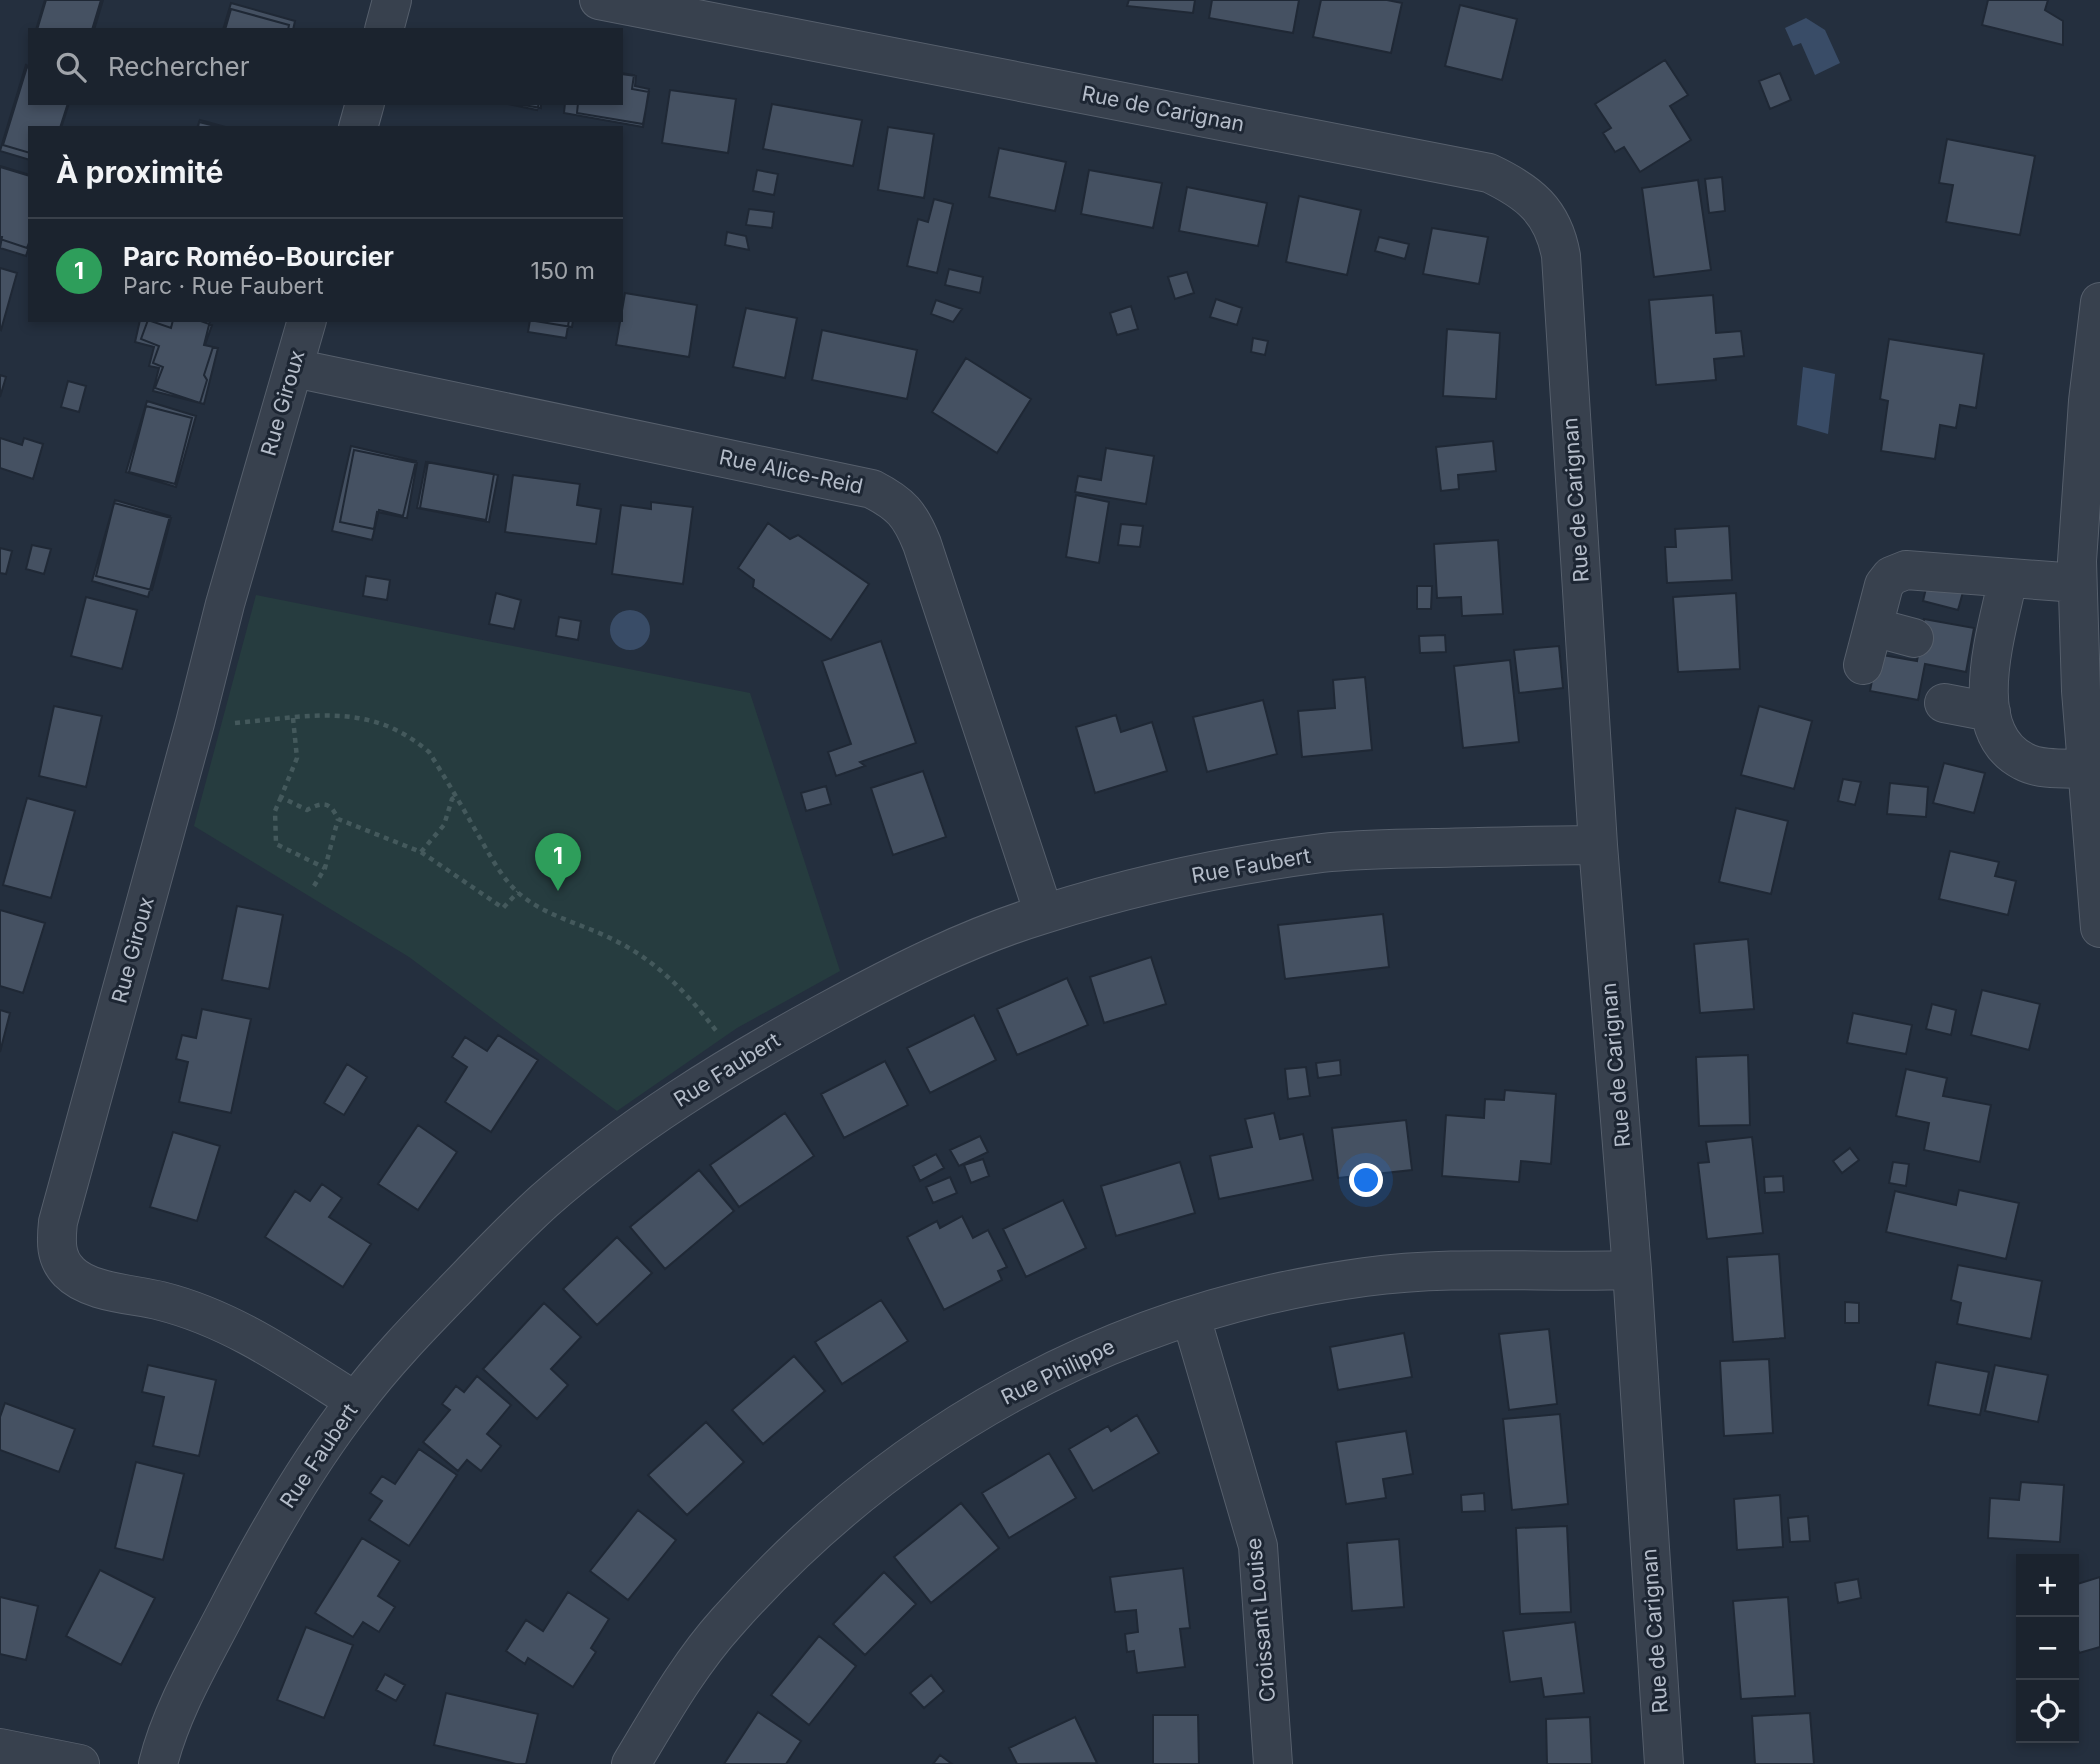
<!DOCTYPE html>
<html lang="fr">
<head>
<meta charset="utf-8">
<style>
	:root { --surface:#1b232e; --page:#242b36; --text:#f1f3f6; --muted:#a0a4aa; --line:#39404a; --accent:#2563eb }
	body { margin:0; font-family:Inter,sans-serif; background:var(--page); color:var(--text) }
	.controls { position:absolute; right:21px; bottom:21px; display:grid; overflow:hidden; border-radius:0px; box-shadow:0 4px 10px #0003 }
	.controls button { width:63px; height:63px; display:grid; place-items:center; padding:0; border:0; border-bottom:2px solid var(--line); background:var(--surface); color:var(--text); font:35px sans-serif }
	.you { position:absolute; left:1367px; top:1181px; width:24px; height:24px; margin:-18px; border:5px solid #fff; border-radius:50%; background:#1a73e8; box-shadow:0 0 0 10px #1a73e833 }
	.badge { display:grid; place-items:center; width:46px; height:46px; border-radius:50%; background:var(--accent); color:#fff; font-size:23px; font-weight:700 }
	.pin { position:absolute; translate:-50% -58px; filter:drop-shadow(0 2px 4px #0008) }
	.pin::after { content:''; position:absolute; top:37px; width:24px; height:21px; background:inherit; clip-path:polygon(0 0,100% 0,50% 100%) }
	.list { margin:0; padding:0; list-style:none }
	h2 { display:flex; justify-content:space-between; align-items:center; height:91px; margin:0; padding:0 28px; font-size:30px }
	h2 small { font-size:23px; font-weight:400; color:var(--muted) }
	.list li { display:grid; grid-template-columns:46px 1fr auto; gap:21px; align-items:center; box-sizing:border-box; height:105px; padding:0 28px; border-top:2px solid var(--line) }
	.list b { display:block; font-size:26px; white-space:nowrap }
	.list p { margin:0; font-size:23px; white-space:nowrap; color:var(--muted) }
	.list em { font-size:23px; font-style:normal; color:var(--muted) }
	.icon { flex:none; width:38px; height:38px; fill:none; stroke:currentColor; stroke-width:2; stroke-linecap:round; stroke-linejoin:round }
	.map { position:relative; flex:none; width:2100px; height:1764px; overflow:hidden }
	.search { position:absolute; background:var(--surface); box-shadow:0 4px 10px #0003; left:28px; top:28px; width:595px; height:77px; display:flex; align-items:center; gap:18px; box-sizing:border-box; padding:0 24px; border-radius:0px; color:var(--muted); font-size:26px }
	.panel { position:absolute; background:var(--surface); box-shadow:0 4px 10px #0003; left:28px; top:126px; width:595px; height:196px; border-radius:0px }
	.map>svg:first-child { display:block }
	.green { fill:#263c3f }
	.water { fill:#394c67 }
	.building { fill:#455162; stroke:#1f2835; stroke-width:2 }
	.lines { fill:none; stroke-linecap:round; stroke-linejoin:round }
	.minor-casing { stroke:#565f6c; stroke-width:40 }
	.path { stroke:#44595c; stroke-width:4.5; stroke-dasharray:5 5; stroke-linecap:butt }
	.minor { stroke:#38414e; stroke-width:38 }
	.labels { text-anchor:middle; stroke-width:6; stroke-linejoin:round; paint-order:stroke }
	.street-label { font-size:21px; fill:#b4bcc9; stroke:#1d2633 }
</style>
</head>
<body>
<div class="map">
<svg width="2100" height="1764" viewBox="0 0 2100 1764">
	<rect width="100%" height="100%" fill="#242f3e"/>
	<path class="green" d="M256,595L750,693L840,971L737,1028L617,1111L409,957L194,826Z"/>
	<path class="water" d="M1806,18L1825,30L1840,63L1815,75L1801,43L1793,46L1785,28Z
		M1803,367L1835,374L1828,434L1797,425Z
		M610 630a20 20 0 1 1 40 0a20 20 0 1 1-40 0Z"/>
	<path class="building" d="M45,0H103L94,30H36Z
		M46,0H101L92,30H37Z
		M1129,0H1195L1193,13L1127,6Z
		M1212,0H1299L1293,33L1209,18Z
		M1321,0H1387L1402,3L1391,53L1313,37Z
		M1988,0H2048L2045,10L2063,21V45L1982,25Z
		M231,3L295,21L293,30H223Z
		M1460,5L1517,19L1502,80L1445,66Z
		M231,9L289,25L288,30H225Z
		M1665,60L1688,95L1670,106L1691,140L1640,172L1624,147L1615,152L1603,133L1611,128L1595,104Z
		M26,65L30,67V103H69L61,128H30V160L0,151Z
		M27,67L30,68V103H68L60,128H30V153L3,145Z
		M621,73L634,75L632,89L649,92L643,124L577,113L578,103H621Z
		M1780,73L1791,100L1770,109L1759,81Z
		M621,74L636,76L635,86L649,89L643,127L564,113L565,103H621Z
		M670,90L736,99L728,153L662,143Z
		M503,103H539L537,110Z
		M512,103H541V108Z
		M772,104L862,120L853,166L763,149Z
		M200,120L229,128H197Z
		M199,122L223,128H198Z
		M888,127L934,134L924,198L878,190Z
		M1947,139L2035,156L2020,235L1946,222L1953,185L1939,183Z
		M999,148L1066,162L1055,211L989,197Z
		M0,166L30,175V240L27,248L0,239Z
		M0,167L30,176V243L26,256L0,248L2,237H0Z
		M757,170L778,174L774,195L753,191Z
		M1089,170L1162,183L1153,228L1081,214Z
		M1722,177L1725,211L1709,213L1705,179Z
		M1698,180L1711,270L1654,277L1642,188Z
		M1187,187L1267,203L1258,246L1179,231Z
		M1299,196L1361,210L1347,275L1286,262Z
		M934,199L953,204L937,273L907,266L918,219L928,222Z
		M749,209L774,212L772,228L746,225Z
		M1432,228L1488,237L1479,284L1423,274Z
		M727,232L746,236L749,250L725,245Z
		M1379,237L1409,244L1405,259L1375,251Z
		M0,268L17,273L1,330L0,329Z
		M949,269L983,277L980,293L945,285Z
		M1187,272L1194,293L1175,299L1168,277Z
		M625,293L697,305L689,357L616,345Z
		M1713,295L1716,333L1741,331L1744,356L1714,359L1716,380L1656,385L1649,300Z
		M1216,299L1242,308L1237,325L1210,317Z
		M936,300L962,309L953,322L931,314Z
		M1131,306L1138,329L1117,335L1110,313Z
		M746,308L797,318L785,378L733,367Z
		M140,320L210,321L204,345L218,348L204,404L153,391L159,368L149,366L154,347L135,342Z
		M148,320L171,328L173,320H198L212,325L205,345L213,347L204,375L207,380L200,403L155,388L163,367L153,363L159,346L141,339Z
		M529,320H573L572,327Z
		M530,320H569L566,338L528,332Z
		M1447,329L1500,333L1496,399L1443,396Z
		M822,330L917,350L907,399L812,380Z
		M1253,338L1268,341L1265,355L1251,352Z
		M1889,339L1984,354L1976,408L1960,405L1956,428L1940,425L1935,459L1881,451L1888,401L1880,399Z
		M966,358L1031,399L997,453L932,412Z
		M0,375L6,377L0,397Z
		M68,381L86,386L79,412L61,407Z
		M147,401L196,416L176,487L126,472Z
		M146,406L192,418L175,484L129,472Z
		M0,438L22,445L24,438L43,444L33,479L0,468Z
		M1493,441L1496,471L1458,475L1459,489L1441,491L1436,447Z
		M351,446L416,461L403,516L379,510L372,540L332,531Z
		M1106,448L1154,456L1146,504L1075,492L1078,476L1101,480Z
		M354,450L417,463L407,518L377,512L374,529L340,522Z
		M426,462L498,475L489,522L417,508Z
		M428,462L494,474L486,520L420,508Z
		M513,475L580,484L577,505L601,509L596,544L505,532Z
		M1076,495L1109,502L1099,563L1066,557Z
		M115,500L170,516L148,597L92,581Z
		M651,502L693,507L683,584L612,574L621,505L651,509Z
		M114,503L171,518L152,590L96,576Z
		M768,523L790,539L798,535L869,584L831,640L753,587L754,580L738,568Z
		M1121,524L1143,526L1140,547L1118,545Z
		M1729,526L1732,580L1667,583L1665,547H1676L1675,529Z
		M1498,540L1503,614L1462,616L1461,597L1437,598L1434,544Z
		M32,545L51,549L44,574L26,569Z
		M0,548L12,551L6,574L0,573Z
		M366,576L390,580L387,600L363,596Z
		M1927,584L1963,592L1958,610L1923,601Z
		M1417,586H1432L1431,609H1417Z
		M496,593L521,600L514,629L489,624Z
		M1736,593L1740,669L1678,672L1673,597Z
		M86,597L137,610L122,669L71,656Z
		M559,617L581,621L578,640L556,636Z
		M1924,619L1974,628L1966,672L1925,664L1918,700L1870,691L1877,654L1917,661Z
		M1445,635L1446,652L1420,653L1419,636Z
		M881,641L916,743L860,762L865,766L836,776L828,752L851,744L822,661Z
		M1559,646L1563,688L1519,693L1514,650Z
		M1510,660L1519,742L1463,748L1454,666Z
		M1365,677L1372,750L1302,757L1298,711L1335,708L1333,680Z
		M1263,700L1277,754L1207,772L1193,717Z
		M54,706L102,716L86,787L39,776Z
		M1759,706L1812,721L1794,789L1741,775Z
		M1116,715L1121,732L1152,722L1167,771L1095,793L1076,727Z
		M1944,763L1985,773L1974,813L1933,803Z
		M923,771L946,837L893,855L871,788Z
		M1843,779L1861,782L1855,805L1838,801Z
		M1890,783L1928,787L1926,817L1887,814Z
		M826,786L831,804L806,811L801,793Z
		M27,798L75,811L51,898L3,885Z
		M1736,808L1788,821L1771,894L1719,882Z
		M1950,851L1999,862L1995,876L2016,881L2008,915L1939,899Z
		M237,906L283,915L269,989L222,980Z
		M0,910L45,923L23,993L0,986Z
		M1383,914L1389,967L1285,979L1278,925Z
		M1748,939L1754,1009L1700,1013L1694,944Z
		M1151,957L1166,1004L1104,1023L1090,977Z
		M1067,978L1088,1025L1017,1055L997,1009Z
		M1982,990L2040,1004L2029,1050L1971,1035Z
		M1932,1004L1956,1010L1951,1035L1926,1029Z
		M202,1009L251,1019L231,1113L179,1102L188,1062L176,1059L182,1035L196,1038Z
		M0,1010L10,1013L0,1052Z
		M1853,1013L1912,1025L1906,1054L1847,1043Z
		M974,1015L996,1060L930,1093L907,1048Z
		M498,1035L538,1060L491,1132L445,1102L467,1067L452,1057L465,1037L487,1051Z
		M1748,1055L1750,1125L1699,1126L1696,1057Z
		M1340,1060L1341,1075L1318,1078L1316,1063Z
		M885,1061L908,1105L844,1138L821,1094Z
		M347,1064L367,1077L344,1115L324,1103Z
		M1306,1067L1310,1096L1288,1099L1285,1069Z
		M1906,1069L1947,1078L1943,1096L1991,1105L1980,1162L1924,1150L1929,1123L1896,1116Z
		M1505,1090L1556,1094L1551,1164L1521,1161L1519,1182L1442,1176L1446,1115L1484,1118L1485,1099L1504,1100Z
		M785,1113L814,1156L739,1207L710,1165Z
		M1274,1113L1280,1139L1303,1134L1313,1180L1219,1199L1210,1156L1252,1147L1245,1119Z
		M1406,1120L1412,1170L1338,1178L1332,1128Z
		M418,1125L457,1152L418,1210L378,1184Z
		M173,1132L220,1146L197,1221L150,1207Z
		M980,1136L988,1152L959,1166L950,1150Z
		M1752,1137L1763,1233L1707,1239L1698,1163L1709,1162L1706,1142Z
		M1850,1148L1859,1160L1842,1173L1833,1161Z
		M936,1154L944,1168L920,1181L913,1166Z
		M983,1159L989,1176L971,1183L964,1165Z
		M1180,1162L1195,1213L1116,1236L1101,1186Z
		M1893,1162L1909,1164L1906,1186L1889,1183Z
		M699,1170L734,1211L665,1269L630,1227Z
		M1783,1176L1784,1192L1765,1193L1764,1177Z
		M950,1177L957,1193L933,1203L926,1187Z
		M322,1184L342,1198L329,1217L371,1244L343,1287L265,1237L295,1191L310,1201Z
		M1959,1190L2019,1203L2006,1259L1886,1232L1895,1191L1956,1205Z
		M1063,1200L1086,1248L1026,1277L1003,1229Z
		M962,1216L973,1238L988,1230L1007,1267L998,1271L1002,1280L944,1310L907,1237L937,1221L940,1228Z
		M617,1237L652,1273L597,1325L563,1289Z
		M1779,1254L1785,1338L1733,1342L1727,1257Z
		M1958,1265L2042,1281L2031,1339L1957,1324L1961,1303L1951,1300Z
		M881,1300L908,1341L842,1384L815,1342Z
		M1845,1302L1859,1303V1323H1845Z
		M544,1303L581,1337L551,1369L568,1385L537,1419L483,1369Z
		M1549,1329L1557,1404L1509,1410L1499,1334Z
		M1404,1333L1412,1377L1338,1390L1330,1347Z
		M794,1356L825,1391L763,1444L732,1410Z
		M1769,1359L1773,1433L1724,1436L1720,1361Z
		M1936,1362L1989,1372L1980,1415L1928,1405Z
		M148,1365L216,1380L199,1456L153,1446L164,1397L142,1392Z
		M1995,1365L2048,1375L2038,1422L1985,1411Z
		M477,1376L511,1405L487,1434L501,1446L481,1471L467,1460L458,1471L423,1442L450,1410L442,1404L456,1386L464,1392Z
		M5,1403L75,1429L59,1472L0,1450V1417Z
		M1560,1414L1568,1504L1512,1510L1503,1419Z
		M1137,1415L1159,1453L1093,1491L1069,1449L1108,1426L1111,1431Z
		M706,1422L744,1462L687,1515L648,1475Z
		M1406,1431L1413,1474L1383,1479L1386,1498L1346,1504L1336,1442Z
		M419,1449L457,1475L409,1546L369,1520L382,1501L370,1493L382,1476L395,1484Z
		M1049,1453L1076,1498L1009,1538L982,1493Z
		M136,1462L184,1474L163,1560L115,1548Z
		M2021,1482L2064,1485L2060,1542L1988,1538L1990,1498L2019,1500Z
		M1484,1493L1485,1511L1462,1512L1461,1495Z
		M1780,1495L1783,1547L1737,1550L1734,1499Z
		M961,1503L999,1548L931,1603L894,1557Z
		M638,1510L676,1540L628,1600L590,1571Z
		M1808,1516L1810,1541L1790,1542L1788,1518Z
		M1567,1526L1571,1612L1520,1614L1516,1528Z
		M362,1538L400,1561L378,1596L395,1607L379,1632L363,1622L353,1637L315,1613Z
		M1399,1539L1404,1607L1352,1611L1347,1543Z
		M1183,1568L1190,1628L1180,1629L1185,1667L1137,1673L1134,1651L1127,1652L1125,1634L1138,1632L1136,1610L1115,1612L1110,1577Z
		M100,1570L155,1598L121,1665L66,1636Z
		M884,1572L916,1604L865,1655L833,1624Z
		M2100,1577V1647L2079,1653L2074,1634V1585Z
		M1858,1579L1861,1598L1838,1603L1835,1583Z
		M568,1592L609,1619L591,1648L596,1652L573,1687L528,1658L525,1664L506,1651L526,1620L543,1631Z
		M0,1597L38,1606L26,1660L0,1654Z
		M1788,1597L1795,1696L1741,1699L1733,1601Z
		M1575,1622L1584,1693L1544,1697L1541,1678L1510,1682L1503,1631Z
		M306,1627L353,1645L324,1718L277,1700Z
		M819,1636L856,1666L809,1725L771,1695Z
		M385,1674L405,1685L396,1701L376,1690Z
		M931,1675L944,1691L924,1708L910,1693Z
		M446,1693L538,1714L526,1764H516L434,1745Z
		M758,1712L801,1741L786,1764H724Z
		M1810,1713L1814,1764H1755L1752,1716Z
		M1153,1715H1198L1199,1764H1153Z
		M1075,1717L1097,1763L1017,1764L1009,1748Z
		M1590,1717L1592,1764H1547L1546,1719Z
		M940,1755L952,1764H933Z"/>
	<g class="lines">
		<defs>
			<path id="minor" d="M599,0L1489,173C1529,192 1553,211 1561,256L1598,845L1632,1270L1664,1764
				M384,30L392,0
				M358,128L365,103
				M2100,302L2088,401L2077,561L2081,691L2100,928
				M307,320L225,604L195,723L58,1222C56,1241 55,1258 69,1272C89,1293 134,1294 161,1301C233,1319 293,1362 355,1401
				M294,368L872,489C901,504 910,514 922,544L1044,914
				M2008,578C1998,629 1963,730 2023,761C2041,771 2068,768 2087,769
				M1873,627L1914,638
				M1863,665L1884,585L1891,576L1906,570L2077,583
				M1944,703L1991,712
				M1191,1317L1258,1546L1273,1764
				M0,1748L80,1764
				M158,1764C172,1708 204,1656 230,1605C266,1535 306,1465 355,1402C384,1363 419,1327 453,1292C483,1261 512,1230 544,1201C629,1126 727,1066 826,1012C896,974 968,937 1044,914C1132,886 1230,865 1322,853C1359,849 1396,849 1433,848C1488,847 1543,845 1598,845
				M631,1764C660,1716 689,1664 727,1622C895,1432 1114,1311 1365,1277C1454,1265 1543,1273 1632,1270"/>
		</defs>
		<use href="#minor" class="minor-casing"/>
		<path class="path" d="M293,718L297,758L281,797L307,810C324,801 330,802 338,819L421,852L503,908L518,892
			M235,723C307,717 369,700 429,752C444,776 459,801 473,826C488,851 502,882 526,899C552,918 585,925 614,940C657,961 688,994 717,1032
			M281,797L275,811L276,844L325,868
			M421,852L444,825L452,799L456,796
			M314,886L325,868L338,819"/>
		<use href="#minor" class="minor"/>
	</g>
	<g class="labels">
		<g class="street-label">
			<text transform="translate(1163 109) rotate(11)" y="7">Rue de Carignan</text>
			<text transform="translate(283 403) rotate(-74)" y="7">Rue Giroux</text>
			<text transform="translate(791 472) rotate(12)" y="7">Rue Alice-Reid</text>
			<text transform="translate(1576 500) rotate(-94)" y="7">Rue de Carignan</text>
			<text transform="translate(1251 866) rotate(-10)" y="7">Rue Faubert</text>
			<text transform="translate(133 950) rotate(-75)" y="7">Rue Giroux</text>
			<text transform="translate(1616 1065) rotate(-95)" y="7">Rue de Carignan</text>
			<text transform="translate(727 1070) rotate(-32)" y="7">Rue Faubert</text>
			<text transform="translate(1058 1372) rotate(-26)" y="7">Rue Philippe</text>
			<text transform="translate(319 1456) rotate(-56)" y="7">Rue Faubert</text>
			<text transform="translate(1261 1620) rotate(-95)" y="7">Croissant Louise</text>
			<text transform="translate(1655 1631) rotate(-94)" y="7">Rue de Carignan</text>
		</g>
	</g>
</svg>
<div class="controls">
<button>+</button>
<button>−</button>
<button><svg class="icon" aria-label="locate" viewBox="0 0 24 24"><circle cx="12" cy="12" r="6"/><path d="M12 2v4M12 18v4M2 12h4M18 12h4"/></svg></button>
</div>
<div class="you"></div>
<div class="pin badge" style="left:558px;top:891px;background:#2e9e5b">1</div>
<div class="search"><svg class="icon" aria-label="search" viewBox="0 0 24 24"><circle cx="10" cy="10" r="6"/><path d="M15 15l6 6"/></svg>Rechercher</div>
<section class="panel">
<h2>À proximité<small></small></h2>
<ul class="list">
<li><span class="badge" style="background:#2e9e5b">1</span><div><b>Parc Roméo-Bourcier</b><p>Parc · Rue Faubert</p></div><em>150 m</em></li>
</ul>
</section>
</div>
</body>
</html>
